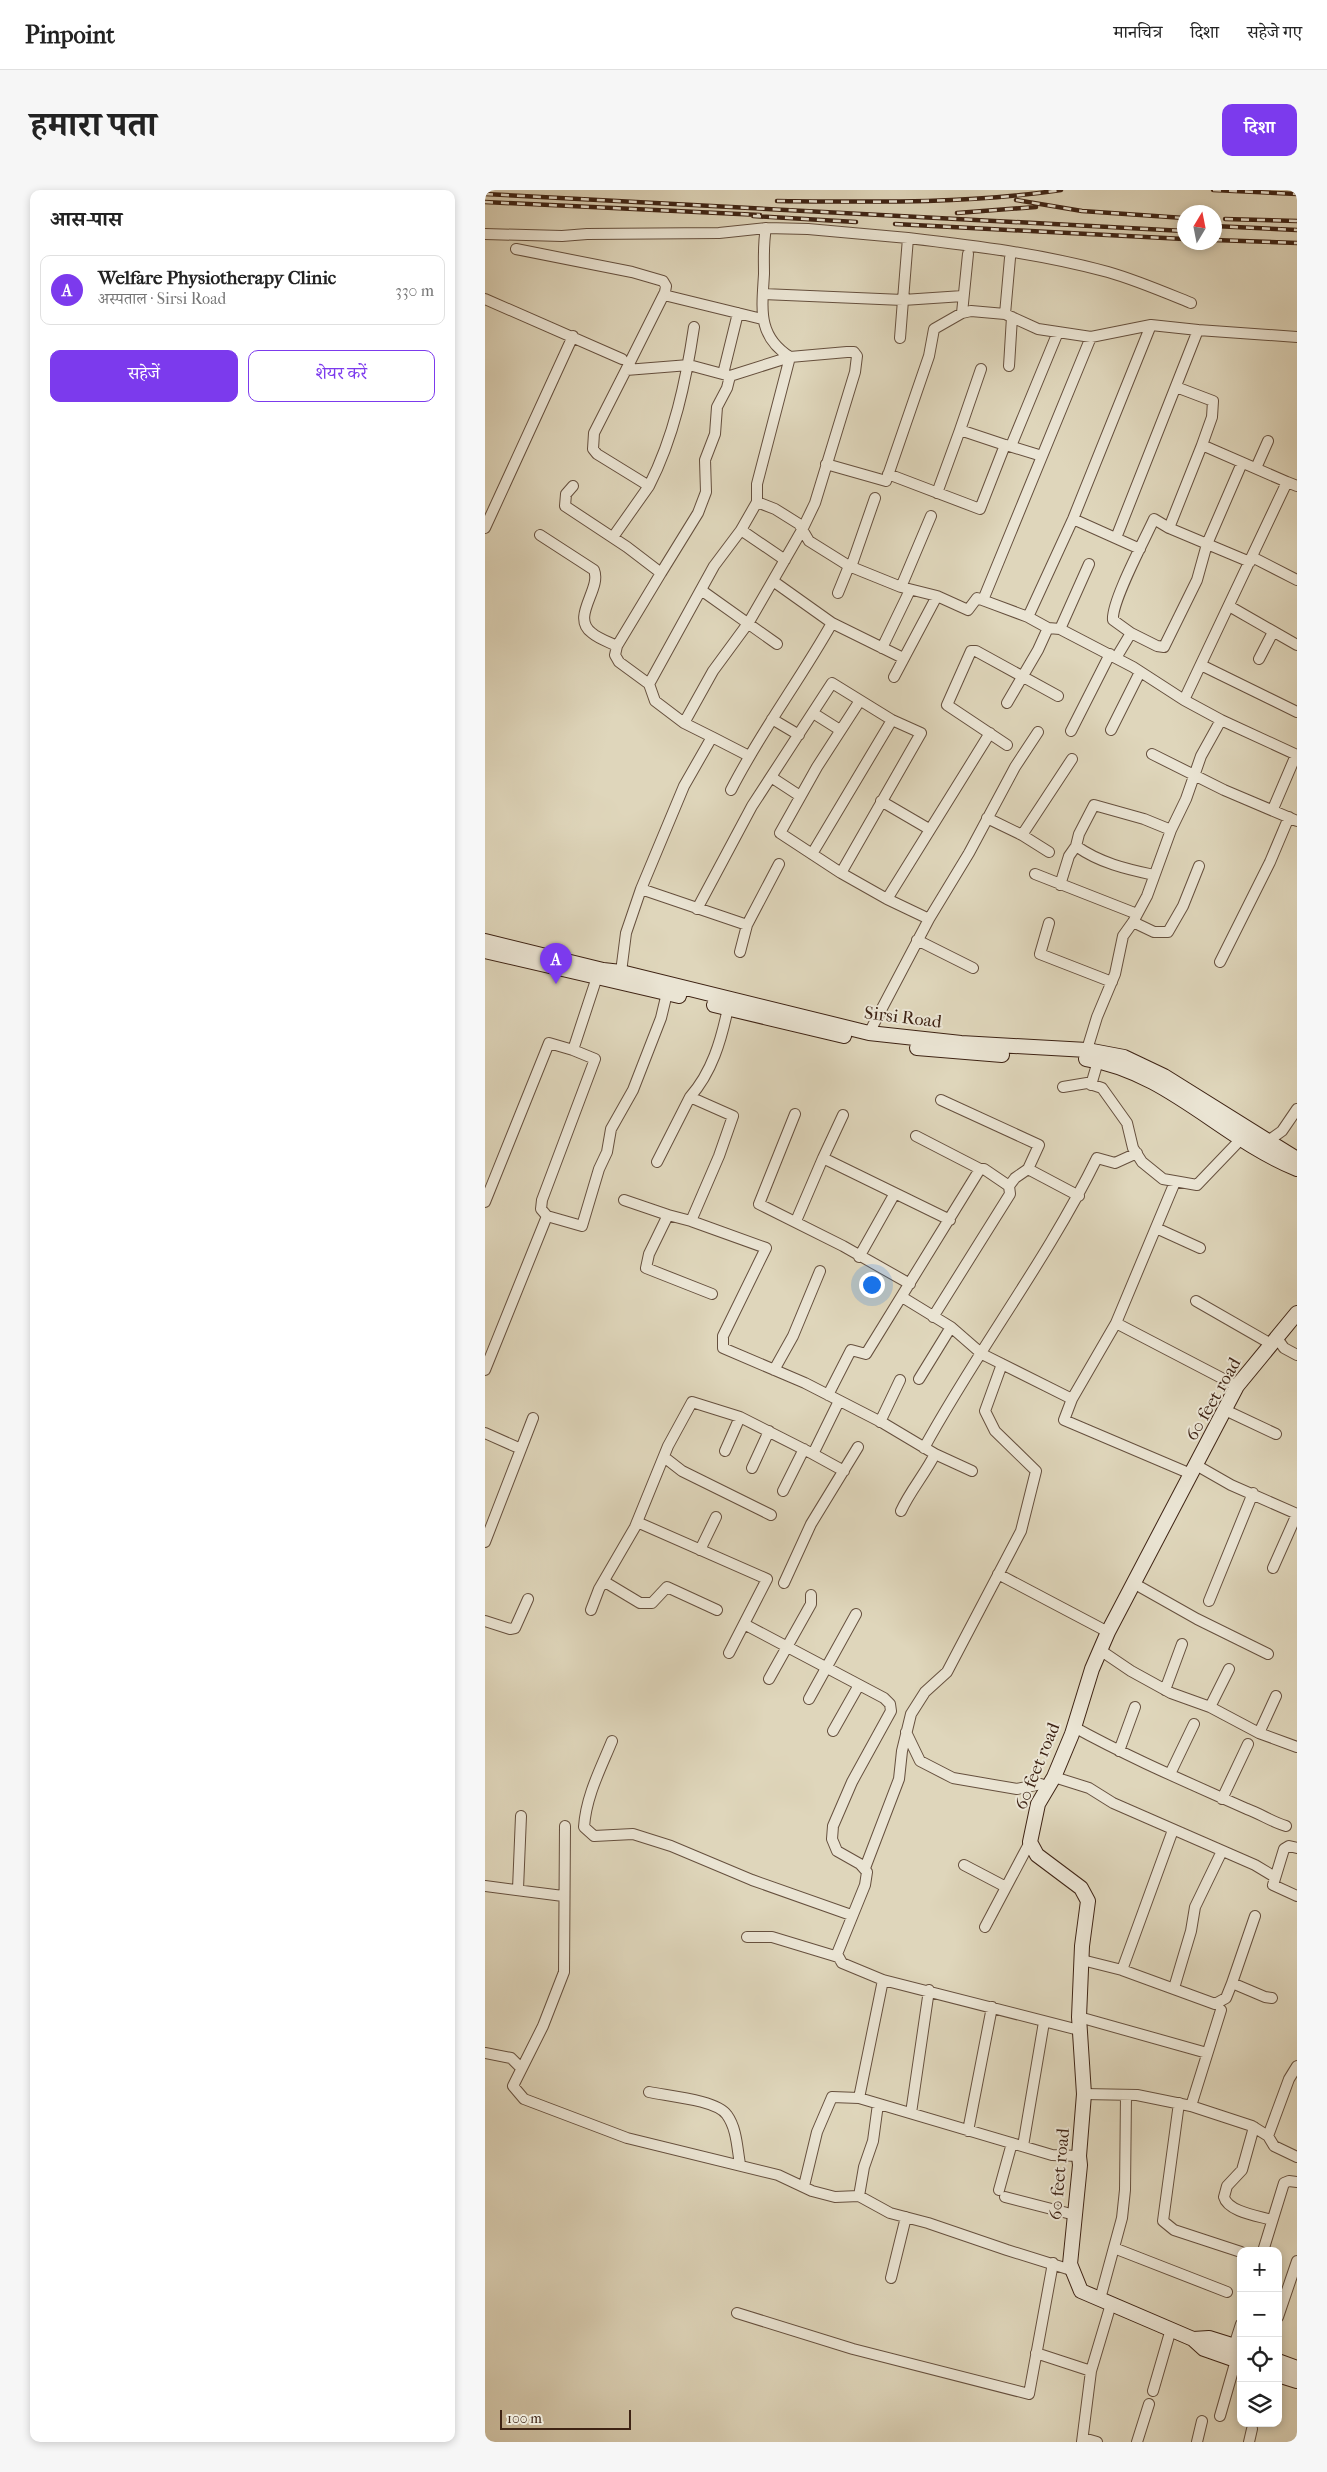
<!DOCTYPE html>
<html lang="hi">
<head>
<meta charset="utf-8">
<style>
	:root { --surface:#fff; --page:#f6f6f6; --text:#222; --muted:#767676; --line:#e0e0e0; --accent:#7c3aed }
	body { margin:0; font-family:"IM FELL French Canon","Noto Serif Devanagari",serif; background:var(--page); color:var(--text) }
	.controls { position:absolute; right:15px; bottom:15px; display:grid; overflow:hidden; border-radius:10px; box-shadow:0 2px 8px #0003 }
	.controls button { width:45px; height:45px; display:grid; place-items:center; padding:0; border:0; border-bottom:1px solid var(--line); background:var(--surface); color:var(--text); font:25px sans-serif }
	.compass { position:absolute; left:692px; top:15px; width:45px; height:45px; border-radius:50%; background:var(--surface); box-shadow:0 2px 8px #0003; rotate:10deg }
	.scale { position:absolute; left:15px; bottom:12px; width:131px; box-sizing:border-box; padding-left:5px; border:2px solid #3e2314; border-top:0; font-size:14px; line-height:18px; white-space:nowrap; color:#3e2314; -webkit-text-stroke:4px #eae4d3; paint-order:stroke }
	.you { position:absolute; left:386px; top:1094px; width:18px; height:18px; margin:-12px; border:4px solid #fff; border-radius:50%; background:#1a73e8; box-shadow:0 0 0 8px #1a73e833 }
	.badge { display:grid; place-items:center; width:32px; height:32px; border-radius:50%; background:var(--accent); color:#fff; font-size:16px; font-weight:700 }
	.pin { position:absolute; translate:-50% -41px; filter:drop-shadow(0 1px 2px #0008) }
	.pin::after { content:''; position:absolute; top:26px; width:18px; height:15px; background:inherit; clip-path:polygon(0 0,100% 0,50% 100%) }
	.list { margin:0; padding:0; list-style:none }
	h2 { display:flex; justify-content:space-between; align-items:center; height:65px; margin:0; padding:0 20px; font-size:21px }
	h2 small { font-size:16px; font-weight:400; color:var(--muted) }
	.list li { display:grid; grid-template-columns:32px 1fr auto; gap:15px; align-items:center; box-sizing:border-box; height:70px; margin:0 10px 10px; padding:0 10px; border:1px solid var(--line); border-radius:10px }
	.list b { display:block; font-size:19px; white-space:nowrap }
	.list p { margin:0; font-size:16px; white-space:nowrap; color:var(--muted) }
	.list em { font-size:16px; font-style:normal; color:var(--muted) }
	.actions { display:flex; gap:10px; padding:15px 20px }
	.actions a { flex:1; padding:11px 0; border:1px solid var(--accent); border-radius:10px; text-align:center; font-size:18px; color:var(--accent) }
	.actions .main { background:var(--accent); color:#fff }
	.icon { flex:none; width:28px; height:28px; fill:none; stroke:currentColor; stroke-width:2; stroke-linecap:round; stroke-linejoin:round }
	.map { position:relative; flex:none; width:812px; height:2252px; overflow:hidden; border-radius:10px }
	header { display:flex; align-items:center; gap:30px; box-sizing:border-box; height:70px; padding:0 25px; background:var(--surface); border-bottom:1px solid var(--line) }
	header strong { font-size:24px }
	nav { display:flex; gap:28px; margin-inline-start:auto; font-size:18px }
	.intro { display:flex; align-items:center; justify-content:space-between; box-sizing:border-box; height:120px; padding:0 30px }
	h1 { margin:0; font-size:35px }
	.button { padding:12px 22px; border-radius:10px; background:var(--accent); color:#fff; font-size:18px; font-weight:700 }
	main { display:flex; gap:30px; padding:0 30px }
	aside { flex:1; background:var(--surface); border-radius:10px; box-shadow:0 2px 8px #0003 }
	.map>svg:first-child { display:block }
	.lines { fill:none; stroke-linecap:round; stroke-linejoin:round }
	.street-casing { stroke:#66503e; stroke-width:12 }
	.secondary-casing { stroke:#3e2314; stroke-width:16 }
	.street { stroke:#eae4d3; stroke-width:10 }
	.secondary { stroke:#eae4d3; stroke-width:14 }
	.rail-casing { stroke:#3e2314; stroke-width:4.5 }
	.rail { stroke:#eae4d3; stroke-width:2.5; stroke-dasharray:8; stroke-linecap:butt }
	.labels { text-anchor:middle; stroke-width:4; stroke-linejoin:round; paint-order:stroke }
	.street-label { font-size:18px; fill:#3e2314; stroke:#eae4d3 }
</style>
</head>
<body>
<header>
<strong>Pinpoint</strong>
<nav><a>मानचित्र</a><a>दिशा</a><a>सहेजे गए</a></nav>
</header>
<div class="intro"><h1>हमारा पता</h1><a class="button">दिशा</a></div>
<main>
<aside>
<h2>आस-पास<small></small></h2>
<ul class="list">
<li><span class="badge">A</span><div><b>Welfare Physiotherapy Clinic</b><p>अस्पताल · Sirsi Road</p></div><em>330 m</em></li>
</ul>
<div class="actions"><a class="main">सहेजें</a><a>शेयर करें</a></div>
</aside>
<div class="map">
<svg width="812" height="2252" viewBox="0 0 812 2252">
	<rect width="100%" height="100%" fill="#dfd6bb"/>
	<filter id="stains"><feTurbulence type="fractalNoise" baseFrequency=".004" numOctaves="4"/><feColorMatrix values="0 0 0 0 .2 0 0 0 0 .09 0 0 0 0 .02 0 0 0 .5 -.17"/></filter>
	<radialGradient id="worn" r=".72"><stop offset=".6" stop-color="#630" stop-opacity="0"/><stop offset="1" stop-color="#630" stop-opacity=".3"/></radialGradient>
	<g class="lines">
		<defs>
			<path id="street" d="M281,38C278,53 279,68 279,84C277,119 272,146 305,167L272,294V312L290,319L314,334L324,351L364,376L416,397L452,406L483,420L492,408L543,427
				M0,44L77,46L102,44L234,43L281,38L323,39L423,48L418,110L278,104
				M423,48C491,56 557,64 623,82C651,90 679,102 706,113
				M31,59L147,82L178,91L181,96L180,102L141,180
				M179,105L277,129
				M0,109L137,169
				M477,123L483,64
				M520,124L525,68
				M713,140L812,147
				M415,148L418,110L478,106
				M524,176L527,127
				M238,184L253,123
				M691,197L728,211L727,227L717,255
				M475,240L496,179
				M521,255L557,266
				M526,256L573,142
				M341,274L401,291L444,166L449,139L477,123L486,121L520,124L553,139L606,147L666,135L713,140L631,348
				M771,278L783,251
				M403,284L495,319L520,255L475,240L452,303
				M88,296L81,304L80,316L142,357L176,383L132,456L130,465L134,472L164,494L170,511L199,533L227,547L199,596L156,699L141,743L136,782
				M164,296C189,247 201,191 209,137
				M588,329L655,359
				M0,338L88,146
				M684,338L765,372
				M256,340L300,370
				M55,345L109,380C117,399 85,427 107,443C114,449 124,452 132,456
				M128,347L164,296L112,264L108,259L109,243L141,180L204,175L245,186L242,198L232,217L230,244L220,270L221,302L213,323L176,383
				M767,367L812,390
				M366,377L390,308
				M416,397L446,326
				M216,400L292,454
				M353,403L364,376
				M498,410L606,147
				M744,416L812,455
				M347,433L418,468
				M563,438L543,427L588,329L666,135
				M575,439L648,477L699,510
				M646,443L672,456L679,457L712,390L722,354L757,273
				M397,458L425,400
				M631,468L646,443L628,430C626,412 660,349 669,329L684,338L717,255L802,292
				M774,469L788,442
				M716,475L812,522
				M409,487L452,406
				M164,494L229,376L256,340L272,312
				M374,512L332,577L295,643L356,683L402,709L505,543
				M522,513L553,460L563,438L575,439L604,374
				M328,523L355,540
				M287,529L314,545
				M736,530L812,565
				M199,533L228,481L264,432L317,340L330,313L370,182L372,166L369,162H362L305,167L245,186
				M626,540L655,482
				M586,541L625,464
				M227,547L264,566
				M522,555L462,515L486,461H491L573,506
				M667,564L739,600L812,631
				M286,587L315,606
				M246,600C276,541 315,490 347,433L288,391
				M396,611L444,639
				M788,619L811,565
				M502,628L537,645L587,569
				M537,645L564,662
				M327,664L407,530
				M550,684L652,724
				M669,685C641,679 615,673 591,656L594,644L609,615L659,629L686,640
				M575,695L584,666L591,656
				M156,699L262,735L294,674
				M402,709L444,729
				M212,719L267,616L347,493L407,530L436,543L356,683
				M648,732L669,742H683L698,716L714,676
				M564,733L555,764L627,792
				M432,750L488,778
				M255,762L262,735
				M735,772L785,672L804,627
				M384,843L444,729L484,663L530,577L553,542
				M88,860L110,869L57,1010L56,1019L62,1026L97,1036L114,979L122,962L126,939L148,900L176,828L182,803
				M600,866L612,827L630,784L638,746L648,732L662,706L686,640L701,609L716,566L736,530L699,510L802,292L812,296
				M606,895L613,871
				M578,897L602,893L617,898L642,933L648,958L657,972L678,989L712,995L757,948
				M456,910L554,955L543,979
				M310,924L274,1014L358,1056L425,1094
				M779,954L797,941L812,919
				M338,968L358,925
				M172,972L205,907
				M495,979H499L524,996
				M690,992L631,1133L587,1209L579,1230L706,1284
				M139,1010L183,1025
				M0,1012L64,853L88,860L112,787
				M206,1031L234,966L248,926L205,907C227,882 236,851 243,818
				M311,1031L338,968L465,1030
				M671,1038L715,1058
				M374,1067L410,1003
				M227,1104L161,1078L164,1064L183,1025L206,1031L281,1058L238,1146V1158L320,1193L398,1233L450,1264C440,1284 425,1301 416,1321
				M417,1107L466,1137L497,1164L587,1209
				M711,1111L786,1154
				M448,1127L525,1004L524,996L530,988L543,979L594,1006
				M631,1133L752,1196
				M792,1148L799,1158L812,1165
				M0,1180L62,1026
				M289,1180L308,1146L335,1081
				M434,1189L466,1137
				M343,1205L366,1160L381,1164L495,979L431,946
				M740,1220L791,1244
				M395,1232L415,1190
				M0,1243L36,1259
				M439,1258C493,1159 562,1070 612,968L630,973L652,963
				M240,1261L255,1227
				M328,1264L359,1281
				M450,1264L487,1281
				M179,1267L197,1281L286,1325
				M711,1275L746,1295L812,1324L788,1378
				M267,1278L284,1241
				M298,1301L319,1259
				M152,1332L282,1389L244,1463
				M0,1352L48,1228
				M215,1360L231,1327
				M513,1384L623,1442
				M120,1392L155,1413H167L182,1397L232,1420
				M299,1393L326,1334L373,1257
				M650,1394L712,1429L783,1464
				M724,1411L768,1303
				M106,1420L114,1399L150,1337L183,1256L207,1212L255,1227L328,1264L354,1211
				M0,1431L25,1439L30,1438L43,1409
				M259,1434L399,1508L405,1514L406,1521L367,1592L348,1636L347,1649L352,1661L375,1674L382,1682L380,1695L352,1764L357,1773L398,1790L594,1840
				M615,1460L646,1481L686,1503L725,1517L774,1543L812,1557
				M284,1489L326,1414V1405
				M680,1500L697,1454
				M324,1509L371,1424
				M725,1517L744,1479
				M589,1537C645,1568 704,1593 762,1619C776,1624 787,1632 801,1636
				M348,1541L374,1495
				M421,1542L435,1571L468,1588L532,1599L556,1594L563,1597
				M774,1543L791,1506
				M127,1551C116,1578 101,1606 99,1637L109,1646L148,1644L186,1656L267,1690L366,1725
				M634,1561L650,1517
				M685,1584L709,1534
				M569,1587L604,1598L628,1613L770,1675L790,1687
				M737,1609L763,1554
				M80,1636L79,1782L58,1836L28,1896L39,1909L142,1948L293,1985L327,2001L350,2007L374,2006L405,2023L443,2033L522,2060L586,2080
				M812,1658L804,1656L799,1659L788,1695L812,1706
				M479,1675L521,1697
				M380,1678L414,1589L417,1561L426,1524L440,1502L462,1482L536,1341L551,1281L510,1241L500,1221L517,1174
				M0,1696L78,1706
				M33,1699L36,1626
				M500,1737L545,1652
				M262,1747H287L353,1767
				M597,1770L637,1780L688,1640
				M637,1780L730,1814L741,1808L747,1793L780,1807L787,1808
				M747,1793L770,1726
				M689,1798L706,1741L710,1717L737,1661
				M594,1827L722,1863
				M0,1863L26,1868L36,1878
				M164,1902C183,1906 232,1910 242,1925C252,1939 252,1958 255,1974
				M599,1904L652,1905L706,1916L767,1936L783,1946L789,1956L812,1967
				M374,1908L398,1790
				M694,1913L678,2031L689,2040L756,2062
				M706,1916L736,1820
				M426,1923L444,1800
				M769,1937L757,1980L742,1996L739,2007C743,2022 774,2026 787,2030
				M483,1941L507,1817
				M783,1946L804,1889L812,1876
				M538,1956L559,1832
				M319,1996L332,1942L347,1907L374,1908L567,1965L594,1966
				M514,2000L527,1953
				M374,2006L379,1977L388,1951L393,1914
				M520,2007L590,2025
				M629,2058L742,2102
				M778,2061L799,1993L804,1991L812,1992
				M406,2088L421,2027
				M615,2109L637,2028L640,2000L641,1905
				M252,2123L368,2159L544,2204L568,2073
				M793,2127L812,2071
				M749,2156L756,2134
				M551,2163L606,2181
				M668,2201L686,2139
				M735,2226L751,2170
				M598,2248L612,2252
				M597,2252L606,2181L626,2114
				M652,2252L664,2214
				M712,2252L717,2231
				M764,2252L767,2239"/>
			<path id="secondary" d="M0,751L118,780L136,782L384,843L476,853L602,860L639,867L679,886L812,969
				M0,761L194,806
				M229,815L359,846
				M432,858L517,865
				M601,869C682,881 739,950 812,979
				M708,2149L724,2148L756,2158
				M793,2171L812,2178
				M756,2172L719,2159L708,2149L596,2101L585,2074L595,1975L594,1966L599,1904L594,1827L597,1756L603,1711L596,1698L552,1665L545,1652L553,1614L569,1587L587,1544L607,1479L623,1442L752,1196L812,1123
				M793,2185L812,2191"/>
		</defs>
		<use href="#street" class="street-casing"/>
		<use href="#secondary" class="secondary-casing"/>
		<use href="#street" class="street"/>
		<use href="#secondary" class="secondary"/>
		<defs>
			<path id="rail" d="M728,0L812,4
				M0,4L699,41
				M531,10L597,21L699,28
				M292,11C387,12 482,14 576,0
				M0,12L275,25
				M472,23L551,17
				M268,26L371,32
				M740,29L812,31
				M410,34L699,49
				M729,36L812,40
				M729,50L812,53"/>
		</defs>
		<use href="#rail" class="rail-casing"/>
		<use href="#rail" class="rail"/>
	</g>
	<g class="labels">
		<g class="street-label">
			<text transform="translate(418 827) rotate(7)" y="6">Sirsi Road</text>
			<text transform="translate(728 1209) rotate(-60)" y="6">60 feet road</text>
			<text transform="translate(552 1576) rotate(-68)" y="6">60 feet road</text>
			<text transform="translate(574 1984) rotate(-85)" y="6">60 feet road</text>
		</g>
	</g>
	<rect width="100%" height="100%" filter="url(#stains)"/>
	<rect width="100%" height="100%" fill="url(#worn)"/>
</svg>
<div class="controls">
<button>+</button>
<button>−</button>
<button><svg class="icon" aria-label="locate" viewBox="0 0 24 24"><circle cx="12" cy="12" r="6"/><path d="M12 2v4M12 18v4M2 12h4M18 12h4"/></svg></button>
<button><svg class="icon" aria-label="layers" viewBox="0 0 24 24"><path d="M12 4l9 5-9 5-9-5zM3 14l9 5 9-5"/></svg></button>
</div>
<svg class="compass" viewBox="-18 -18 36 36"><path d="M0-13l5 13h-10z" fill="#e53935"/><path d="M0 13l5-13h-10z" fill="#767676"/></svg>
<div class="scale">100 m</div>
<div class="you"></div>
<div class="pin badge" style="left:71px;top:794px">A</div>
</div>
</main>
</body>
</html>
